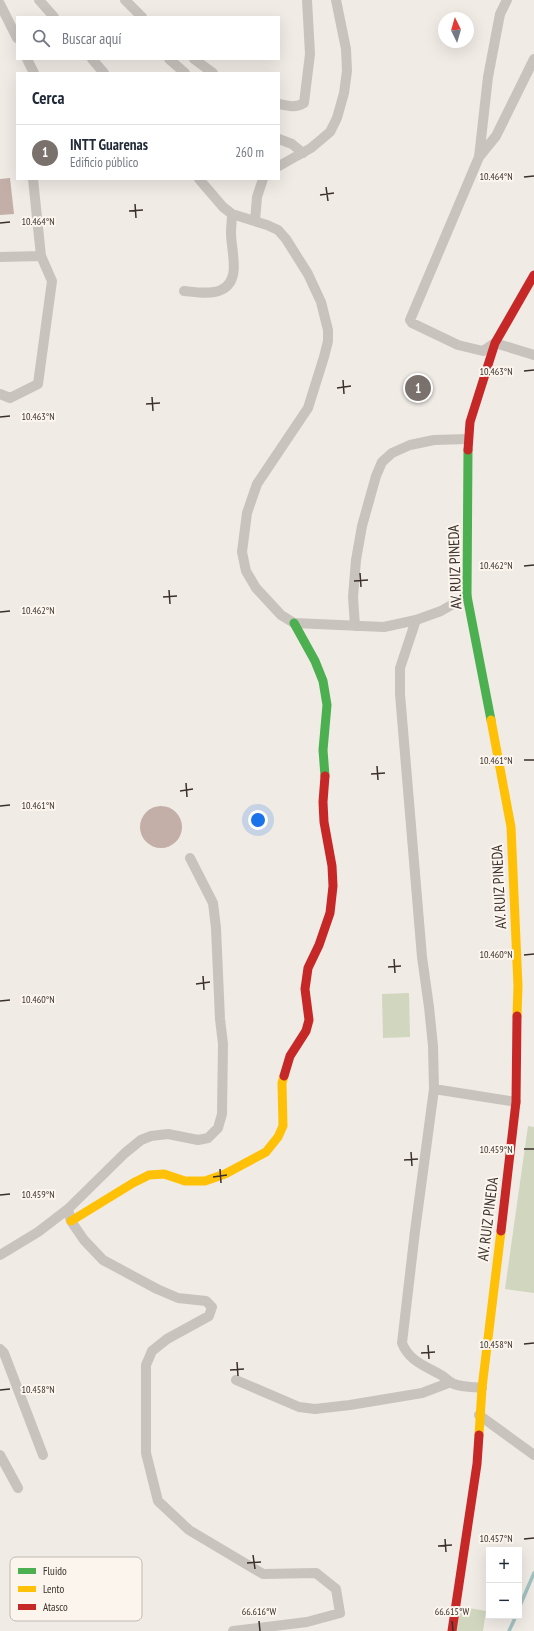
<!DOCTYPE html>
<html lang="es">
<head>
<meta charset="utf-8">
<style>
	:root { --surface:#fff; --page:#f2f2f3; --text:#1f2937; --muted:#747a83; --line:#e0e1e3; --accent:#7a716c }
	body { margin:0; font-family:"PT Sans Narrow",sans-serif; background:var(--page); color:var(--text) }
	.controls { position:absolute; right:12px; bottom:12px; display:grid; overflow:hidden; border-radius:0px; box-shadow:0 4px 16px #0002 }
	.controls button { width:36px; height:36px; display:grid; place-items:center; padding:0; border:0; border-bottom:1px solid var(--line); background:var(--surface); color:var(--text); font:20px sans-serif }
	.compass { position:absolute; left:438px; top:12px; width:36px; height:36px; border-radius:50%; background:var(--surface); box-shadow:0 4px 16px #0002; rotate:355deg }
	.you { position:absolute; left:258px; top:820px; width:14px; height:14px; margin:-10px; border:3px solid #fff; border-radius:50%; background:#1a73e8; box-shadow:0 0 0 6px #1a73e833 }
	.badge { display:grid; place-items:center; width:26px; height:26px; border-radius:50%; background:var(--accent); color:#fff; font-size:13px; font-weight:700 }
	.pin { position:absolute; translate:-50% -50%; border:2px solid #fff; box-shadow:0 1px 4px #0006 }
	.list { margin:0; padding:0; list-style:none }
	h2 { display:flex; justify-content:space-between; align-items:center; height:52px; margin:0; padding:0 16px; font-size:17px }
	h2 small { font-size:13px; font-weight:400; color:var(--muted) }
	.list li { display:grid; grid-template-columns:26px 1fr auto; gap:12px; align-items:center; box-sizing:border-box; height:56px; padding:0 16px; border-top:1px solid var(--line) }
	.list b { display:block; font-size:15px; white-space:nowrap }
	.list p { margin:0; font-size:13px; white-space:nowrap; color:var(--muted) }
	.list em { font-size:13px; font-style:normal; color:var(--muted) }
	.icon { flex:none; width:22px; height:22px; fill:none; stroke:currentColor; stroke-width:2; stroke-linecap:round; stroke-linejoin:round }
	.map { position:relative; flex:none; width:534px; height:1631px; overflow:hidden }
	.search { position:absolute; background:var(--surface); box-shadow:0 4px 16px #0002; left:16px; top:16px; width:264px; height:44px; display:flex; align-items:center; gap:10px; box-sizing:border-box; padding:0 14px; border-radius:0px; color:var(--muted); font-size:15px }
	.panel { position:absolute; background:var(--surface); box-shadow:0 4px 16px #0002; left:16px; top:72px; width:264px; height:108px; border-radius:0px }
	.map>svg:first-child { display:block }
	.green { fill:#d1d6bf }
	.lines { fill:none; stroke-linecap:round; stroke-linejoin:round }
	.stream { stroke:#a1c2c1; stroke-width:3.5 }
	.building { fill:#c3afa7 }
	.street { stroke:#c9c3be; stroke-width:10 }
	.fast { stroke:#4caf50; stroke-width:9 }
	.slow { stroke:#ffc107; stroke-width:9 }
	.jam { stroke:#c62828; stroke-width:9 }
	.ticks { fill:none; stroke:#3b302b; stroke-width:1.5 }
	.labels { text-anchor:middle; stroke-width:4; stroke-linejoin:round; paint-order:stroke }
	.street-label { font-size:15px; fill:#3b302b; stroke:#fbf5ee }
	.key { fill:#fbf5ee; stroke:#c1bab4; stroke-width:1 }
	.key-label { font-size:11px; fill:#3b302b }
	.ticks-label { font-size:10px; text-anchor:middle; fill:#3b302b; stroke:#fbf5ee; stroke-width:4; stroke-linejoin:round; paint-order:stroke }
</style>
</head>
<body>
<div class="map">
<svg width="534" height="1631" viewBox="0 0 534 1631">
	<rect width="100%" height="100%" fill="#f0ebe5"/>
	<path class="green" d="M409,993L410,1037L383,1038L382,994Z
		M528,1126L534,1127V1293L505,1289Z
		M458,1606L486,1611L483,1631H453Z"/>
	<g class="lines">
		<path class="stream" d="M519,1608L534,1573
			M509,1631L516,1616"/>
	</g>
	<path class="building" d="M10,178L14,214L0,215V179Z
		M140 827a21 21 0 1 1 42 0a21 21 0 1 1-42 0Z"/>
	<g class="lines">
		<path class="street" d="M39,0L54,17
			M125,0L142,17
			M507,0L500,14L488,77L479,157L410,320L412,323L458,345L483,351L495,343L534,355
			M0,4L17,38
			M27,59L34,73
			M92,59L104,73
			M169,59L185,73
			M194,59L213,73
			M279,104C288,106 296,108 304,103L310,54L307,0
			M279,139L292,144L303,153
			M479,157L496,136L534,59
			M279,166L311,148L330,132L337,118L344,93L347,71L346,49L336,0
			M199,179L223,207L232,214L267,225L278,230L286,239L308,274L321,302L328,330V341L324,357L308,408L257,484L247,513L242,552L246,571L256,588L281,615L294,623L384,627L416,620L441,611L467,596
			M255,221L257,197L263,179
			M0,257L41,256
			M184,291C195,292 210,295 221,290C242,281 231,251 231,233C231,227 232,220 232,214
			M0,394L10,398L38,384L52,281L41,256L33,179
			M416,620L400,668V694L422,957L429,1007L433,1046L434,1089L415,1231L402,1343C409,1361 425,1366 441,1375C446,1378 449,1382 454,1384C462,1387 473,1387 482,1388
			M355,626L353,597L356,560L362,526L376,476L382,462L392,453L410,445L434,440L468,439
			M434,1089L516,1102
			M68,1209L71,1221L84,1240L103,1260L157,1289L178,1298L206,1301L212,1307L209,1316L167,1339L152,1351L146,1365V1453L158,1501L189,1530L263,1574L316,1573L336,1589L340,1613L307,1622L233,1631
			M0,1255L38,1232L68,1209L125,1153L141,1140L151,1136L168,1134L198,1140L208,1138L218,1128L222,1114L223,1044L220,1019L216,928L213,903L190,858
			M0,1349L4,1353L43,1455
			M236,1380L299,1407L315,1409L350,1405L422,1393L451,1382
			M479,1415L534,1455
			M0,1455L18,1488"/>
		<path class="fast" d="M468,450L467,596L491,720
			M294,623L315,661L323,681L327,705L323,750L325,776"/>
		<path class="slow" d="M491,720L511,827L518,986L517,1016
			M71,1221L133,1183L149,1175L164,1174L185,1181H205L225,1174L266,1152L278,1137L283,1126L282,1083L284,1076
			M479,1435L482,1388L501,1231"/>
		<path class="jam" d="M468,450L470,422L495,343L534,275
			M284,1076L290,1056L306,1031L309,1020L305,989L308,968L319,945L330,913L333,886L332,866L324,822L323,802L325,776
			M501,1231L516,1102L517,1016
			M452,1631L477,1464L479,1435"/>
	</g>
	<path class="ticks" d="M524,177L534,176M326,187L328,201M320,195L334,193M135,204L136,218M129,211L143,210M0,223L10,222M524,371L534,370M343,380L344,394M337,388L351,386M152,397L153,411M146,404L160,403M0,417L10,416M524,566L534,565M360,573L361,587M354,581L368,580M169,590L170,604M163,597L177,596M0,612L10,611M524,760H534M377,766L378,780M371,774L385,773M186,783L187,797M180,791L193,789M0,806L10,805M524,955L534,954M394,959L395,973M388,967L401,966M203,976L204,990M196,984L210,982M0,1001L10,1000M524,1149H534M411,1152L412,1166M404,1160L418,1159M220,1169L221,1183M213,1177L227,1175M0,1195L10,1194M524,1344L534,1343M428,1345L429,1359M421,1353L435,1352M237,1362L238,1376M230,1370L244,1369M0,1390L10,1389M445,1539L446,1552M524,1539L534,1538M438,1546L452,1545M253,1555L255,1569M247,1563L261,1562M259,1621L260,1631M452,1621L453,1631"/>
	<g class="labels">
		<g class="street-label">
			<text transform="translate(455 567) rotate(-92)" y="5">AV. RUIZ PINEDA</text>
			<text transform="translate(499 887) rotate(-93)" y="5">AV. RUIZ PINEDA</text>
			<text transform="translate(488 1219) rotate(-83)" y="5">AV. RUIZ PINEDA</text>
		</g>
	</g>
	<rect x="10" y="1557" width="132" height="64" rx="6" class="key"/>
	<rect x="18" y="1568" width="18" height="6" fill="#4caf50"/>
	<rect x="18" y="1586" width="18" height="6" fill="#ffc107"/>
	<rect x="18" y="1604" width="18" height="6" fill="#c62828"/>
	<g class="key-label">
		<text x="43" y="1575">Fluido</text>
		<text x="43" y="1593">Lento</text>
		<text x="43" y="1611">Atasco</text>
	</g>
	<g class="ticks-label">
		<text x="496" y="180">10.464°N</text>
		<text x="38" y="225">10.464°N</text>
		<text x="496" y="375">10.463°N</text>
		<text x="38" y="420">10.463°N</text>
		<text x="496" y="569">10.462°N</text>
		<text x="38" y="614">10.462°N</text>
		<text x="496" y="764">10.461°N</text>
		<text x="38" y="809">10.461°N</text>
		<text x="496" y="958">10.460°N</text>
		<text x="38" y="1003">10.460°N</text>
		<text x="496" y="1153">10.459°N</text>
		<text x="38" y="1198">10.459°N</text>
		<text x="496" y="1348">10.458°N</text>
		<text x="38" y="1393">10.458°N</text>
		<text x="496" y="1542">10.457°N</text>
		<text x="259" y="1615">66.616°W</text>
		<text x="452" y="1615">66.615°W</text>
	</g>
</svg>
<div class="controls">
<button>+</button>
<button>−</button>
</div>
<svg class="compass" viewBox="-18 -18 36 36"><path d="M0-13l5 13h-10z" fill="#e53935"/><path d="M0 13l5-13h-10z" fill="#747a83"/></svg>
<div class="you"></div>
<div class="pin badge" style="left:418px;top:388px">1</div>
<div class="search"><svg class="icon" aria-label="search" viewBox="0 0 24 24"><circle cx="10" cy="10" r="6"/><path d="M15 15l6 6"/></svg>Buscar aquí</div>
<section class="panel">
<h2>Cerca<small></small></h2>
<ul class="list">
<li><span class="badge">1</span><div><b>INTT Guarenas</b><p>Edificio público</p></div><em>260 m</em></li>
</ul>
</section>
</div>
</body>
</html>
